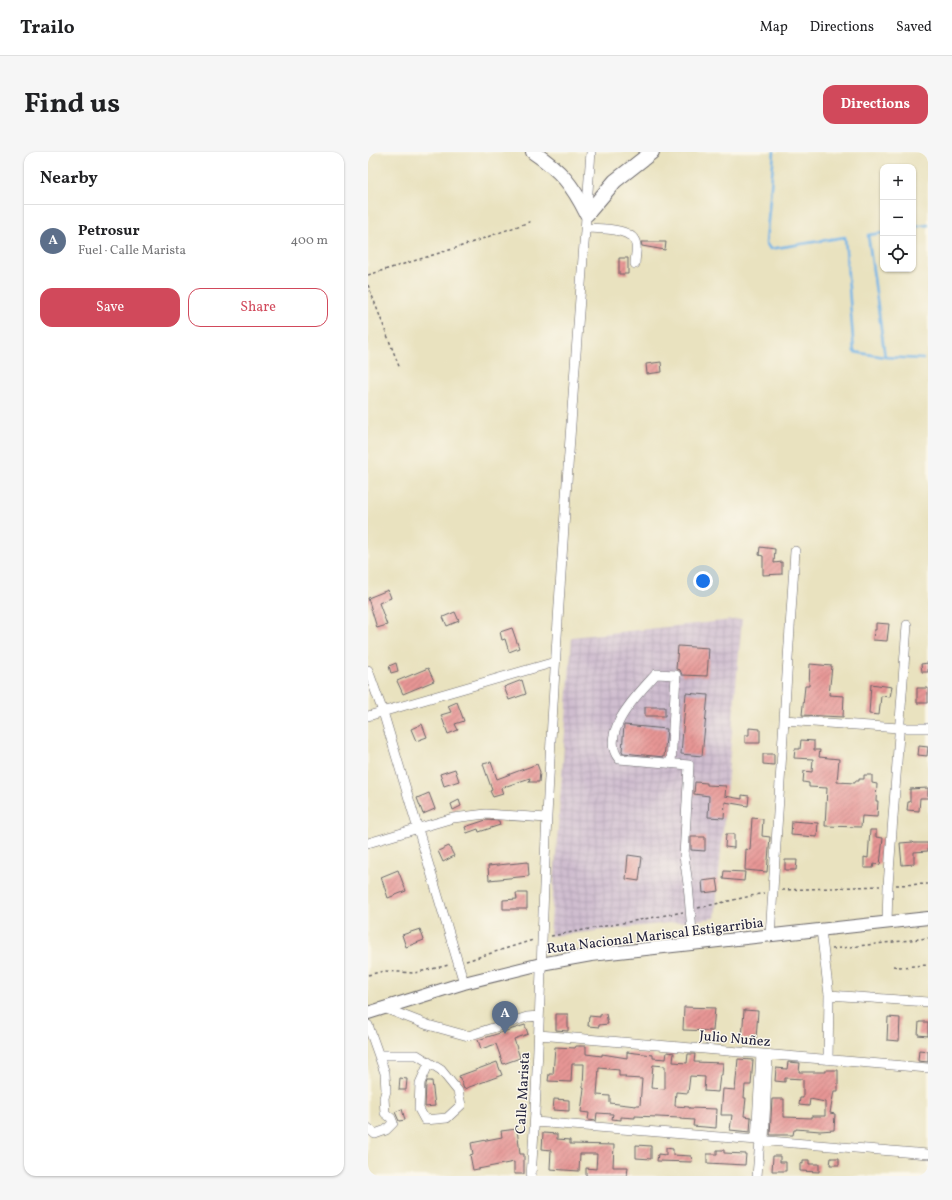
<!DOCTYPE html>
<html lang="en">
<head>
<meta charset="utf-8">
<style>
	:root { --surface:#fff; --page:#f6f6f6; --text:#202124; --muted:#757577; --line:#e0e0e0; --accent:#d1495b }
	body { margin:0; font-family:Vollkorn,serif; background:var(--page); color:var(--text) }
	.controls { position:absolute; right:12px; top:12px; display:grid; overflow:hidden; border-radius:8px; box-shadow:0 1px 3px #0004 }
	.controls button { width:36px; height:36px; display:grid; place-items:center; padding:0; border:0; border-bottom:1px solid var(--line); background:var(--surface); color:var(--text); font:20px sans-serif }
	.you { position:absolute; left:335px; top:429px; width:14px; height:14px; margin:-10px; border:3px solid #fff; border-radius:50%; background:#1a73e8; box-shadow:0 0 0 6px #1a73e833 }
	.badge { display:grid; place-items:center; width:26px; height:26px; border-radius:50%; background:var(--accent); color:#fff; font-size:13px; font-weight:700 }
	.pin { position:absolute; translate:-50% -33px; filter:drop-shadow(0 1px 2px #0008) }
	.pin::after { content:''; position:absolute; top:21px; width:14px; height:12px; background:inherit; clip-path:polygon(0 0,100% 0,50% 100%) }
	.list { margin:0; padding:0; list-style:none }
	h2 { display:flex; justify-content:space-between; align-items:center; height:52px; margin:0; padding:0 16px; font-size:17px }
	h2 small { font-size:13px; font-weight:400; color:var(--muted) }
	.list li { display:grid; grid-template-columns:26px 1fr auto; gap:12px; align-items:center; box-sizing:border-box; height:72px; padding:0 16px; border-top:1px solid var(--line) }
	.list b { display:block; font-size:15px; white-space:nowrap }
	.list p { margin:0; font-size:13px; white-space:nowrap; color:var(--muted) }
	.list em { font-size:13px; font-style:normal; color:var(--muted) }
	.actions { display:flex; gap:8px; padding:12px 16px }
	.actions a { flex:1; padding:9px 0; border:1px solid var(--accent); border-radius:12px; text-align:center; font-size:14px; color:var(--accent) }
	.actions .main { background:var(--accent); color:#fff }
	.icon { flex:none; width:22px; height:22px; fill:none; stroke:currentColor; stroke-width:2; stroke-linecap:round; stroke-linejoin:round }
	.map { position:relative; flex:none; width:560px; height:1024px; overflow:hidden; border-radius:12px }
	header { display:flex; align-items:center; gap:24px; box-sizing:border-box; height:56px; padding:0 20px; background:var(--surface); border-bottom:1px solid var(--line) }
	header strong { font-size:19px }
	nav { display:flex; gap:22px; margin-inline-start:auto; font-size:14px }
	.intro { display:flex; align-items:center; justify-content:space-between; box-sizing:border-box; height:96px; padding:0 24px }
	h1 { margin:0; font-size:28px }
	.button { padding:10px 18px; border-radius:12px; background:var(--accent); color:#fff; font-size:14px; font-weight:700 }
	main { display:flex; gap:24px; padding:0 24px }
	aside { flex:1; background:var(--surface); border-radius:12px; box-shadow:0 1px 3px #0004 }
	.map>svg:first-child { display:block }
	.industrial { fill:url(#industrial-grid) }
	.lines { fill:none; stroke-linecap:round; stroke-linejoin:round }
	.stream { stroke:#74b5e8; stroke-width:2.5 }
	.building { fill:url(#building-hatch); fill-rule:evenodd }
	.minor-casing { stroke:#686569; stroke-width:10 }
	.major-casing { stroke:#686569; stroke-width:14 }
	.highway-casing { stroke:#686569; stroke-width:16 }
	.path { stroke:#686569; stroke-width:1.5; stroke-dasharray:3 3; stroke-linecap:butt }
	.minor { stroke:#fff; stroke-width:9 }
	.major { stroke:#fff; stroke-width:12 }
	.highway { stroke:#fff; stroke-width:14 }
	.labels { text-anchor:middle; stroke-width:3; stroke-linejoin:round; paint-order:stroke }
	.street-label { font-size:14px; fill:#22223b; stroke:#fbf7ec }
</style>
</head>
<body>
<header>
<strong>Trailo</strong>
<nav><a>Map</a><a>Directions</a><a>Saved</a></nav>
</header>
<div class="intro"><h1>Find us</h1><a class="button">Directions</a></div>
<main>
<aside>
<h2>Nearby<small></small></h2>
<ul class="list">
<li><span class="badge" style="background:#5c6f8a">A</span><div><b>Petrosur</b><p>Fuel · Calle Marista</p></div><em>400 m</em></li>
</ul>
<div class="actions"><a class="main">Save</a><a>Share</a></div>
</aside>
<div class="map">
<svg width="560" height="1024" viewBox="0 0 560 1024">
	<defs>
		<pattern id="industrial-grid" width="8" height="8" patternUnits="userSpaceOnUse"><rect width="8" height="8" fill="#cfbdcf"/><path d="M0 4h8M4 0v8" fill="none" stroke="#b1a2b3"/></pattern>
		<pattern id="building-hatch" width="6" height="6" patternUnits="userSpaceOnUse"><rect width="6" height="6" fill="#e69594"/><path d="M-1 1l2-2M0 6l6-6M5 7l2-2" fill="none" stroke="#ba797a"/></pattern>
	</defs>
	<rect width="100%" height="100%" fill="#fbf7ec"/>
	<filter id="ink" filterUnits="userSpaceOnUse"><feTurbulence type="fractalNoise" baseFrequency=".025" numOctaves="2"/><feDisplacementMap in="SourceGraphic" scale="8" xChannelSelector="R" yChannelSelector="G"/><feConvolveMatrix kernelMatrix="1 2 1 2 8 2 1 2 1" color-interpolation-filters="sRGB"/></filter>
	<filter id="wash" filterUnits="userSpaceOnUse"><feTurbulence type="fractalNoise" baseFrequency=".012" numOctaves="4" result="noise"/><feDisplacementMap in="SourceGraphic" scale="16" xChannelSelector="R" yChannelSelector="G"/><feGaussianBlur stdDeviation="0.9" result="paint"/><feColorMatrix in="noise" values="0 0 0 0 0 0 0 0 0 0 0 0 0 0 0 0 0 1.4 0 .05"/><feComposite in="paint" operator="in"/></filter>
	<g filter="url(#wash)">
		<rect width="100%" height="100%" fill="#e9e2bf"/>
		<path class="industrial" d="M374,467L347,766L182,784L204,485Z"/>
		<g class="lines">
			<path class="stream" d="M406,0L398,91L402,97L477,85L486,200L517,205L555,207
				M545,75L560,73
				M515,81L500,83L517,205"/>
		</g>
		<g id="blocks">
			<path class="building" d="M273,90H298L297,98L274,94Z
				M251,106H260V122H251Z
				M293,210L294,220L279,222L278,212Z
				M392,395L407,397L406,411L414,410V422L395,423V404L391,403Z
				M20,438L23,446L11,451L19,473L9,476L0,446Z
				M87,460L91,469L79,474L75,465Z
				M508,471L521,472L519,489L505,488L506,478H508Z
				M144,476L151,496L141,500L137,487L134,488L132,480Z
				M310,494L341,496L339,524L314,523L312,518L308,517Z
				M28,511L30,519L23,521L21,514Z
				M560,511V520H554L553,512Z
				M442,512L464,514L461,543L476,544L475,565L434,563L437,534H441Z
				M60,516L66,529L35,542L29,529Z
				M154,528L158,542L141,548L136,535Z
				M503,532L524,535L522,545L513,544L511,563L501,562Z
				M549,536H560V551H549Z
				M318,541L340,543L334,604L313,602Z
				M89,550L96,569L87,572L90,578L80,582L73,563L83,560L80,554Z
				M277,555H297V564H277Z
				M54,572L59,585L48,589L43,577Z
				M256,573L299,577L296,605L255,601L254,599Z
				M381,576L392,577V591H377V583H381Z
				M433,588L446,589V598H452L451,605L471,607L469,630L487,631V629H491V627H496V623H504V631L509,632L508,649H510L509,665L494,664L493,675L457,674L459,636L441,635V631L435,630L436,619L444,620L445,607L426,606L427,597H432Z
				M551,594L560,595L559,604L550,603Z
				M395,602H406V613L395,612Z
				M123,610L129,627L169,612L172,620L171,630H161L162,626L133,636L135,642L125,645L122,639L124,638L115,612Z
				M87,617L91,629L76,634L72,622Z
				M327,630L339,631V633L358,634L357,644L374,647V643L381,644L380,654L357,650L356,666L340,665L341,644L326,642Z
				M560,636V646H552L551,659L539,658L540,650H542V637Z
				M61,641L67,657L55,662L49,646Z
				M91,648L93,654L85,658L83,652Z
				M384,666L395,667L394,684L402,685L399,720L377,718L378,697L382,698Z
				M118,668L131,669L132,673L111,680L110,677L99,681L97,675Z
				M424,669L450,671L449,685L423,683Z
				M502,678H508V685L515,686L512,713L506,712L505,716H496V705L500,706Z
				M358,682H366V696L357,695Z
				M323,685H337V699L323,698Z
				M545,690L546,691H560V699L546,700V712L534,713L532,691Z
				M81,694L86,704L75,710L70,699Z
				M260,703L274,705L271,729L258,727Z
				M417,708H429L428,718H417Z
				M160,710L161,724L121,728L120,714Z
				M30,718L38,739L20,746L13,725Z
				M356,719L377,720L376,729L355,727Z
				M349,727L351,739L335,741L334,729Z
				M148,741H159V757H135V748L149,747Z
				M52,777L56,788L38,795L34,783Z
				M316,855L347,856L345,879L315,878Z
				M376,858L390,859L388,887H374Z
				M188,862H200V879L188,878Z
				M238,862L240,872L231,873V875L220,874L221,864L232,865V863Z
				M520,865L532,866L531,889L519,888Z
				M551,870H560V884L550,883Z
				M157,873L160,882L146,887L152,906L135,912L128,892L113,897L110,888Z
				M208,894H218V902L234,904V902L259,906V900L285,903V906L298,907L299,900L306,901L305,910L319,911L320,902H327L326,910L355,911L354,923H352L350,940L336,939L337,925L322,924L320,941L308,940L307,954L321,955V956L349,957L348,976L325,974L326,968L312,967V966L267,964V966L253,965V968L244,967L245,962L229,961L228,969L220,968L221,961L213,960L216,936L215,935L216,912H204L203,930L180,929L181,922H185L187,895L207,896ZM285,913L297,914V937L283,936ZM231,916L251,918V924H258L257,926L274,927L272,953H268V954L242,951V944L229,943Z
				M551,898L560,899V910L550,909Z
				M370,907L385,908L383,933H377L376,946H378L376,964L383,965L382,980L362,978L364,963H353L355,937L367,938Z
				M129,910L134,923L96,937L91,924Z
				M420,910L432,911L431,920H458V918H470V939H466L462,961L467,962L466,978L452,979L428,977V978H426L425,983H402L404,947H416V965L444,966V964H457V950L442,947L441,954L431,953L432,946H435V927L417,926V930L407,929L408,916L419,917Z
				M32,926L39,927L38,938H31Z
				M59,929H64L67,954L57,955L58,932Z
				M186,947L201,948V959L185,958Z
				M34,957L37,968L31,969L27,960Z
				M149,977L152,1002H156V1022H146V1010L105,1018L102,1003L105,1002L103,991L134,985L133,979Z
				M175,981L189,982V987L202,988V992L246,993L245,1015H260L259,1024H218V1016L228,1017L229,1002H212L211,1019L182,1017L183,998L174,997Z
				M268,993L283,994V1007L268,1006Z
				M298,996L305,997V1003L323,1004L324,1010L289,1009L290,1002L298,1003Z
				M349,998H356V1001L378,1002L377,1013L339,1011V1002H349Z
				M405,1004H412V1010H418V1019H404Z
				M463,1006H471V1013H462Z
				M435,1008H441V1012H451V1020L432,1019V1011L435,1012Z"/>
		</g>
	</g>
	<g filter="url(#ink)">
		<use href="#blocks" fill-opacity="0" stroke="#686569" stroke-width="1"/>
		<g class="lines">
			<defs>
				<path id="minor" d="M218,76C231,77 266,75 268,93C269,99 267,106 267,112
					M0,518L15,560L96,831
					M0,564L187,510
					M416,568L531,576H560
					M303,612L308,523L288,522C271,541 230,581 251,607L321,613L316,704L320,732L325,792
					M0,691L85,666L118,662L179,666
					M519,771L520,734L539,473
					M453,778L461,843L460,908
					M402,784L427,399
					M461,843L560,850
					M16,856L60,873L100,884L159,865L171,864
					M0,873L17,921L18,939L16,946L17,961L23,966L25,971L18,978L7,982L0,976
					M171,883L560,916
					M11,903H49L73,918L90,939L93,953L79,966L57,968L51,957L52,931L61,911
					M167,970L560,1002
					M388,988L393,902
					M396,988L400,903
					M163,1024C172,904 173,784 179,664C190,442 206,221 223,0
					M389,1024L392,988"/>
				<path id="major" d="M0,861L96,831L173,812L223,803L560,766"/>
				<path id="highway" d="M165,0C193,19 204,32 219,62L247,29L284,0"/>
			</defs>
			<use href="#minor" class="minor-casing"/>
			<use href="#major" class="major-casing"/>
			<use href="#highway" class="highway-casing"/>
			<path class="path" d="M0,123L91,95L164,69
				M0,133L32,217
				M528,733L560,732
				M414,738L512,734
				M330,756L396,741
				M183,784L315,760
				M464,797L560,786
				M98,809L165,788
				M525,814L532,815L560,813
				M0,823L16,819L46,821L81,813"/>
			<use href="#minor" class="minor"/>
			<use href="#major" class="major"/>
			<use href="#highway" class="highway"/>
		</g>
	</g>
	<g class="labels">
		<g class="street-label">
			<text transform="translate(287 783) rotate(-7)" y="5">Ruta Nacional Mariscal Estigarribia</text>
			<text transform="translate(367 886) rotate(5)" y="5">Julio Nuñez</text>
			<text transform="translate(154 941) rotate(-87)" y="5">Calle Marista</text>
		</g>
	</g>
</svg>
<div class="controls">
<button>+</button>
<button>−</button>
<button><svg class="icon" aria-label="locate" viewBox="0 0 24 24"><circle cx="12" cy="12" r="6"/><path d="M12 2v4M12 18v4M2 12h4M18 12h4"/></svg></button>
</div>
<div class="you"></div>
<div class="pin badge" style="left:137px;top:882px;background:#5c6f8a">A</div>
</div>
</main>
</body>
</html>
